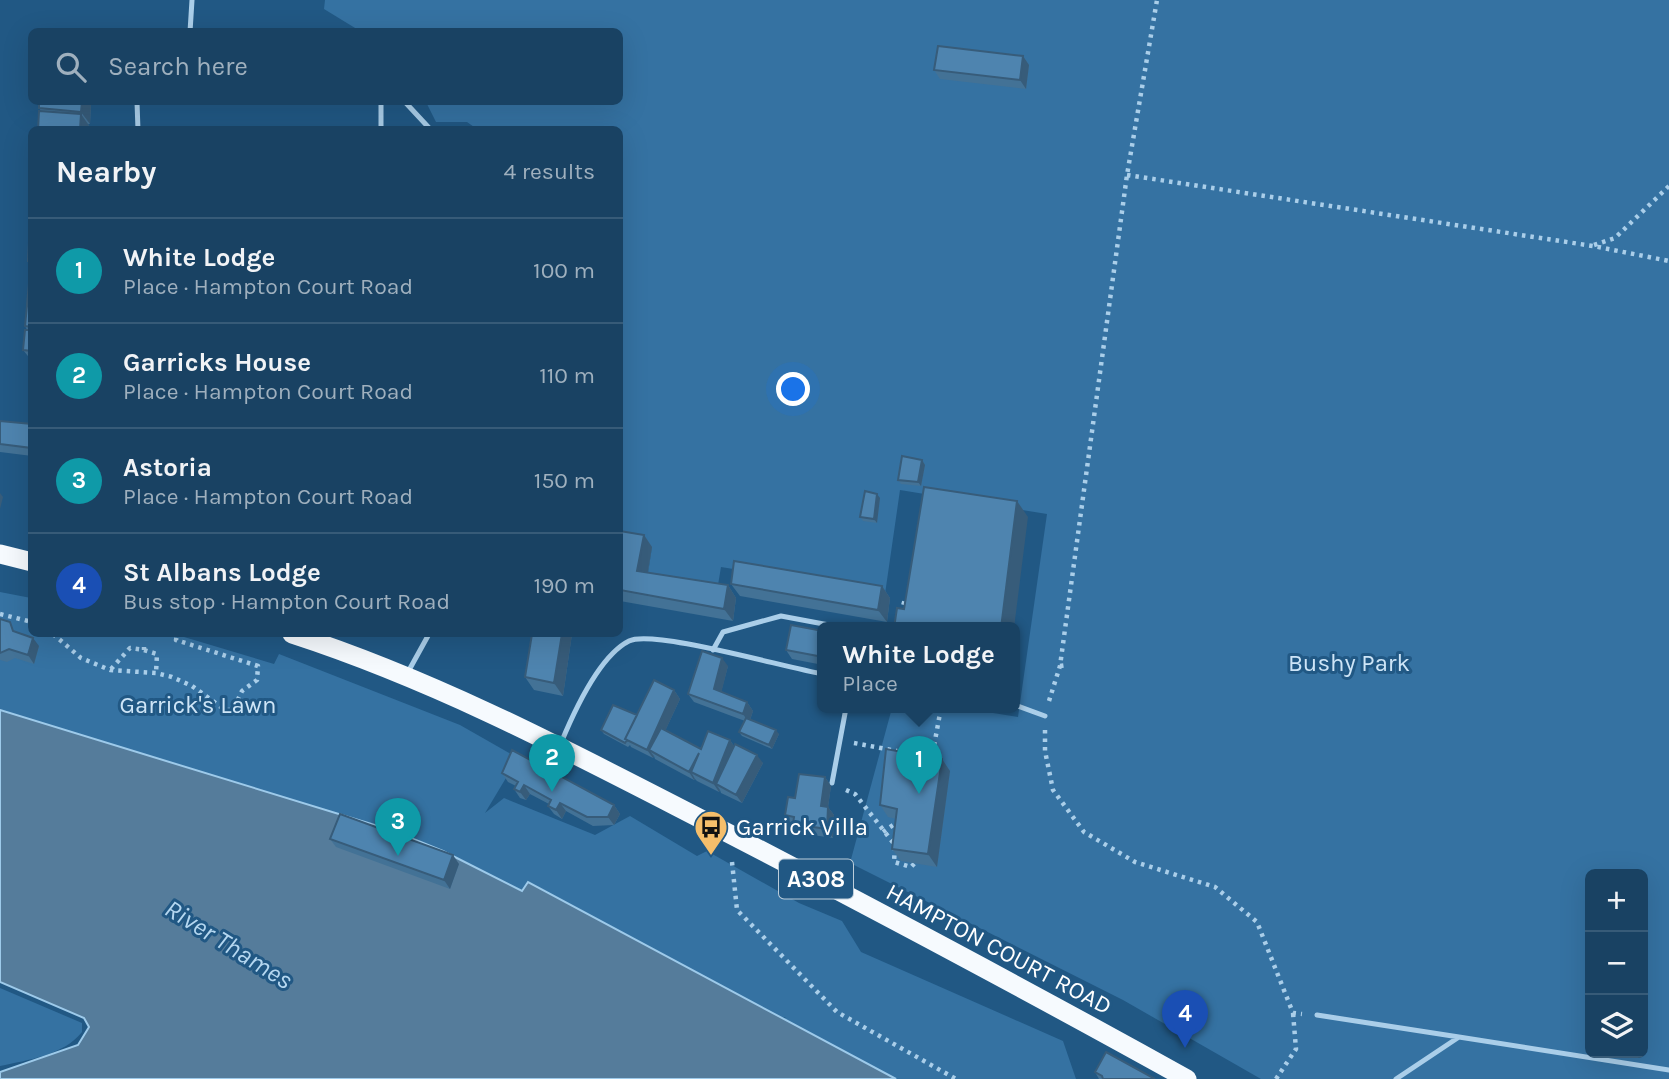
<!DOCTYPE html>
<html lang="en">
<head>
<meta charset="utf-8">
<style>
	:root { --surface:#194263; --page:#224969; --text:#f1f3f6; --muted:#9fb0be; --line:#375b78; --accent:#f5be6b }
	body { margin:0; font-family:Karla,sans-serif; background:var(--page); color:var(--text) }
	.controls { position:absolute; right:21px; bottom:21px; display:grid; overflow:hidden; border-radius:10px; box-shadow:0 7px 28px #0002 }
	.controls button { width:63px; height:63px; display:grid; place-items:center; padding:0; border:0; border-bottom:2px solid var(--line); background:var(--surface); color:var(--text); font:35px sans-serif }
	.you { position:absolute; left:794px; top:390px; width:24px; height:24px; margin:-18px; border:5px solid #fff; border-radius:50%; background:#1a73e8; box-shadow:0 0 0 10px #1a73e833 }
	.badge { display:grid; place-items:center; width:46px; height:46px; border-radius:50%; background:var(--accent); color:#fff; font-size:23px; font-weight:700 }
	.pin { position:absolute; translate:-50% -58px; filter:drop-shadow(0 2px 4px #0008) }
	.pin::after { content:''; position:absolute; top:37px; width:24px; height:21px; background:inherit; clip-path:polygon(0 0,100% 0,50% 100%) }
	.popup { position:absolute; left:817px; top:622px; width:203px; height:91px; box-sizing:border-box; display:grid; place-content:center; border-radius:10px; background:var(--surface); filter:drop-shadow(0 2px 5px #0005); font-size:23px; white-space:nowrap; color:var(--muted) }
	.popup b { font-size:26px; color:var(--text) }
	.popup::after { content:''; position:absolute; left:50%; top:100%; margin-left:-14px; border:14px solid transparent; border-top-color:var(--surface) }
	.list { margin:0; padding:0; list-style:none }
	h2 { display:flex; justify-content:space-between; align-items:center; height:91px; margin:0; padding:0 28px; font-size:30px }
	h2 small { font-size:23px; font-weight:400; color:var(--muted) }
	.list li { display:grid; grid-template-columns:46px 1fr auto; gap:21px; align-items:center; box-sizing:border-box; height:105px; padding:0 28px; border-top:2px solid var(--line) }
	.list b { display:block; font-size:26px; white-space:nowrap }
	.list p { margin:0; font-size:23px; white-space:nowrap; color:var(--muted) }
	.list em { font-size:23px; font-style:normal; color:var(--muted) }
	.icon { flex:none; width:38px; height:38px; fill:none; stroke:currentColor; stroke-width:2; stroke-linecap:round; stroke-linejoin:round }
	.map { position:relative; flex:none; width:1669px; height:1079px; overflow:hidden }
	.search { position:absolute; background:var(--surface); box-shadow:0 7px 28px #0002; left:28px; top:28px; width:595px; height:77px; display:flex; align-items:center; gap:18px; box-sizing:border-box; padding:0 24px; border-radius:10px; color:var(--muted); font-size:26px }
	.panel { position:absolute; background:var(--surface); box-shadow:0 7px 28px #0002; left:28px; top:126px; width:595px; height:511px; border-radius:10px }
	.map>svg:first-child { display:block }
	.green { fill:#3572a2; fill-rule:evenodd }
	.water { fill:#557c9b; stroke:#9dcaea; stroke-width:2 }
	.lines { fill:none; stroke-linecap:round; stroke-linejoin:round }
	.path { stroke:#aacee9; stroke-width:4.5; stroke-dasharray:3.5 5; stroke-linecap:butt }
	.service { stroke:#aacee9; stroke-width:5 }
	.trunk { stroke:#f6fafe; stroke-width:19 }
	.wall { fill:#437296 }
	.shaded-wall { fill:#375c7a }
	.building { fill:#4e84af; stroke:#375c7a; stroke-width:2 }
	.labels { text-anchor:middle; stroke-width:6; stroke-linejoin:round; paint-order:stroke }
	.shield { fill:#215884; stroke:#bccdda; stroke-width:2 }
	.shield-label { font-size:23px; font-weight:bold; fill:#fff }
	.park-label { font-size:24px; fill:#cee5f7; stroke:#215884 }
	.poi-label { font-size:24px; fill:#fff; stroke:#215884; text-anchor:start }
	.street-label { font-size:24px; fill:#fff; stroke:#215884 }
	.water-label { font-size:26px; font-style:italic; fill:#b5d7f0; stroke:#215884 }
</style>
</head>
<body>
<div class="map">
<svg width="1669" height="1079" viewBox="0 0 1669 1079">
	<rect width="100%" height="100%" fill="#215884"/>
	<path class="green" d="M325,0H1669V1079H1261L1123,1000L850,863L892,708H962L1018,717L1047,514L900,490L885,594L721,567L718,585L648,573L652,547L620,542V204L623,182L620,187V130L477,129L467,122H436L426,102H620V32L360,31L324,9ZM1590,874H1643V1053H1590Z
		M0,592L31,598L32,634H174L274,664L279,654L460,725L518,758L485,813L504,798L595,835L630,816L697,856L707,851L799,903L842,921L861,952L1063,1041L1076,1079H896L783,1019L786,1017L770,1021L758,1005L529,882L523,891L443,851L391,830L0,710Z
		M0,988L82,1023V1032C64,1055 28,1060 0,1066Z"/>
	<path class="water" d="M0,710L391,830L443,851L522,891L528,882L896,1079H0V1072L78,1045L89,1027L84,1018L0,982Z"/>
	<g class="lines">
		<path class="path" d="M1127,175L1593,246L1669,261
			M1594,245L1615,238L1669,186
			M901,613L905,599
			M0,614L32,622
			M53,634L81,658L110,670L156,673L172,677L192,686L225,710H233L242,691L257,680L258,666L176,640L177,634
			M144,650L157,654L156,673
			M1060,666L1067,665
			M111,669L130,648L144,650V647
			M1049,701L1060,666L1127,175L1157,0
			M1045,730V751L1053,790L1084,832L1135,862L1215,887L1257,922L1293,1013L1302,1014
			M854,743L897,751
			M931,762L941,708
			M846,790L855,794L895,845L894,862L911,867L915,863
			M883,832L899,821
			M732,862L737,910L837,1012L956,1079
			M1276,1079L1296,1049L1293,1013"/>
		<path class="service" d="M190,32L192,0
			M137,102L138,130
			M405,102L431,130
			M381,130V102
			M713,650L723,632L781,616L845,628
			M408,672L429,634
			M1015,705L1045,716
			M561,743C573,714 599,656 629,641C653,629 786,668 823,674
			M832,783L846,708
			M1317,1015L1459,1037
			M1396,1079L1459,1037L1669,1070"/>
		<path class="trunk" d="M0,554L32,562
			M292,634C434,680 565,749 697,817C861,902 1025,989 1187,1079"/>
	</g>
	<path class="wall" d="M1023,56L1029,65L1026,89L940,79L934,70Z
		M91,104L90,124H88L90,127V130H38L41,111L39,108Z
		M32,283V361L23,350L27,330L25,326L29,306L27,304Z
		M0,421L32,424V456L0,452Z
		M922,460L925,465L921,486L901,484L898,480Z
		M880,498L877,523L863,521L860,517Z
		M620,531L644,535L652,547L648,572L728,585L736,598L733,621L620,601Z
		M731,584L882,586L890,598L887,622L740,596Z
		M0,619L16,632L39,646L34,664L15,658L7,662L0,660Z
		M823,631V665L792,659L786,650Z
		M532,634H572L563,696L534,690L525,677Z
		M728,666L721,692L747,702L753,711L750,720L779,734L772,749L742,736L739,732L745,721L694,702L688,694Z
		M674,690L680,699L665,731L701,749L730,740L734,746L763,763L742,803L721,793L720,790L719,792L697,781L695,779L694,780L655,759L654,756L653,758L631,747L630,745L628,747L604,734L601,730L637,715Z
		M942,759L950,771L937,867L901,861L892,849L896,819L888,817L880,805Z
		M502,773L614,805L620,814L614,825L593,826L566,811L562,819L554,814L548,806L549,804L530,794L526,800L520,798L514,789L516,786L508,782Z
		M825,777L831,786L828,807L834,815L833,838L799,833L793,824L791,823L785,815L795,798Z
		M330,839L459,864L450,889L336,847Z
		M1095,1072L1155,1079H1099Z"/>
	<path class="shaded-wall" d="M1023,56L1029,65L1026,89L1020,80Z
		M82,102H90L91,104L90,124L81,112Z
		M81,114L90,127V130H80Z
		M922,460L925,465L921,486L918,482Z
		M0,493L3,497L0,509Z
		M877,494L880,498L877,523L874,519Z
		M1017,501L1028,517L1014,628H1001Z
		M644,535L652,547L646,583L637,571Z
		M728,585L736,598L733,621L724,609Z
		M882,586L890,598L887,622L878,610Z
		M562,634H572L563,696L554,683Z
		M33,638L39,646L34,664L28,655Z
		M722,658L728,666L720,698L714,689Z
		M674,690L680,699L655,753L649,750L654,756L653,758L647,750Z
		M747,702L753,711L749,723L743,714Z
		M776,730L779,734L772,749L769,745Z
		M730,740L736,749L716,784L720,790L719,792L713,783Z
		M699,753L691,772L695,779L694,780L689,772Z
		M757,755L763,763L742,803L736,795Z
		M942,759L950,771L937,867L928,854Z
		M825,777L831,786L827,814L821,806Z
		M524,785L530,794L526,800L520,792Z
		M560,803L566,811L562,819L556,810Z
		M614,805L620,814L614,825L608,817Z
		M828,807L834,815L833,838L827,829Z
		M453,855L459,864L450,889L444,880Z"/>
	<path class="building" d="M938,46L1023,56L1020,80L934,70Z
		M39,102H82L81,112L39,108Z
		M39,111L81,114L80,130H38Z
		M32,212V240H30Z
		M29,242H32V261H28Z
		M29,283H32V304H27Z
		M27,306H32V327L25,326Z
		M25,330H32V351L23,350Z
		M0,421L32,424V448L0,444Z
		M902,456L922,460L918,482L898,480Z
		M924,487L1017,501L1001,628H894L897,608L904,609Z
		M865,491L877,494L874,519L860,517Z
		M620,531L644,535L637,571L728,585L724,609L620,590Z
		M734,561L882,586L878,610L731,584Z
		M0,619L10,622L13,631L33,638L28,655L9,649L0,653Z
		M791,625L823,631V657L786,650Z
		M532,634H562L554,683L525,677Z
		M702,651L722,658L714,689L747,702L743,714L688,694Z
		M654,680L674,690L647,750L625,739Z
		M613,705L637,715L625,739L627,740L625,743L601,730Z
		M746,718L776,730L769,745L739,732Z
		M661,728L701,749L708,731L730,740L713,783L691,772L699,753L689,772L649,750Z
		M735,744L757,755L736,795L716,784Z
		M886,749L942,759L928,854L892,849L897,809L880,805Z
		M512,750L614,805L608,817H587L560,803L556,810L548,806L551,800L524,785L520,792L514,789L518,782L502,773Z
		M799,774L825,777L821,806L828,807L827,829L793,824L794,817L785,815L788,797L795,798Z
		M340,814L453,855L444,880L330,839Z
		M1106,1052L1155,1079H1103L1102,1076L1095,1072Z"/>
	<defs>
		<symbol id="bus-pin" viewBox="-11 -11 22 30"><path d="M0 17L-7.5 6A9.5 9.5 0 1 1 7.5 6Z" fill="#f5be6b" stroke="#215884"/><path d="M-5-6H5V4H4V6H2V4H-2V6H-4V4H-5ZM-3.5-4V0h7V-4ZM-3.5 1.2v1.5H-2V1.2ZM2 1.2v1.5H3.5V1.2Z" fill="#111"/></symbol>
	</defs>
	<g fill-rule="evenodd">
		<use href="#bus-pin" x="692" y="808" width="38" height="52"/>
	</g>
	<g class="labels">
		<rect class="shield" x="779" y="859.5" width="74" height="39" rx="5"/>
		<g class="shield-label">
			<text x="816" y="887">A308</text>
		</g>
		<g class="park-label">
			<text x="1349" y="671">Bushy Park</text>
			<text x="198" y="713">Garrick's Lawn</text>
		</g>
		<g class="poi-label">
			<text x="736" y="835">Garrick Villa</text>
		</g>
		<g class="street-label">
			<text transform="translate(999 949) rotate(28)" y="8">HAMPTON COURT ROAD</text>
		</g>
		<g class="water-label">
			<text transform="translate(229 944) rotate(32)" y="9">River Thames</text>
		</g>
	</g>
</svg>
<div class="controls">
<button>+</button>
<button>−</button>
<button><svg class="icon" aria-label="layers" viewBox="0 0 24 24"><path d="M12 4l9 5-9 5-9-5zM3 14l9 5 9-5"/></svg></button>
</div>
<div class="you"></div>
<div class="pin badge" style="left:919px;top:794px;background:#0f9aa8">1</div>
<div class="popup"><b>White Lodge</b>Place</div>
<div class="pin badge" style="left:552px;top:792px;background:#0f9aa8">2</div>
<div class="pin badge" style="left:398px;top:856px;background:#0f9aa8">3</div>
<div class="pin badge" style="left:1185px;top:1048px;background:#1a4fb4">4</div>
<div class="search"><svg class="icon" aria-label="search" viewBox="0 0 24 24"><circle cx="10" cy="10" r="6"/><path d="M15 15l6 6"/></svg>Search here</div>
<section class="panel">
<h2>Nearby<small>4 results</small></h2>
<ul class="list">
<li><span class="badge" style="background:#0f9aa8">1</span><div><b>White Lodge</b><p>Place · Hampton Court Road</p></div><em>100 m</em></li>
<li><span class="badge" style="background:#0f9aa8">2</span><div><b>Garricks House</b><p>Place · Hampton Court Road</p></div><em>110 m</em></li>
<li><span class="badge" style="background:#0f9aa8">3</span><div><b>Astoria</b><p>Place · Hampton Court Road</p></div><em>150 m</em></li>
<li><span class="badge" style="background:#1a4fb4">4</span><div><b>St Albans Lodge</b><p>Bus stop · Hampton Court Road</p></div><em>190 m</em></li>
</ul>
</section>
</div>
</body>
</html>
